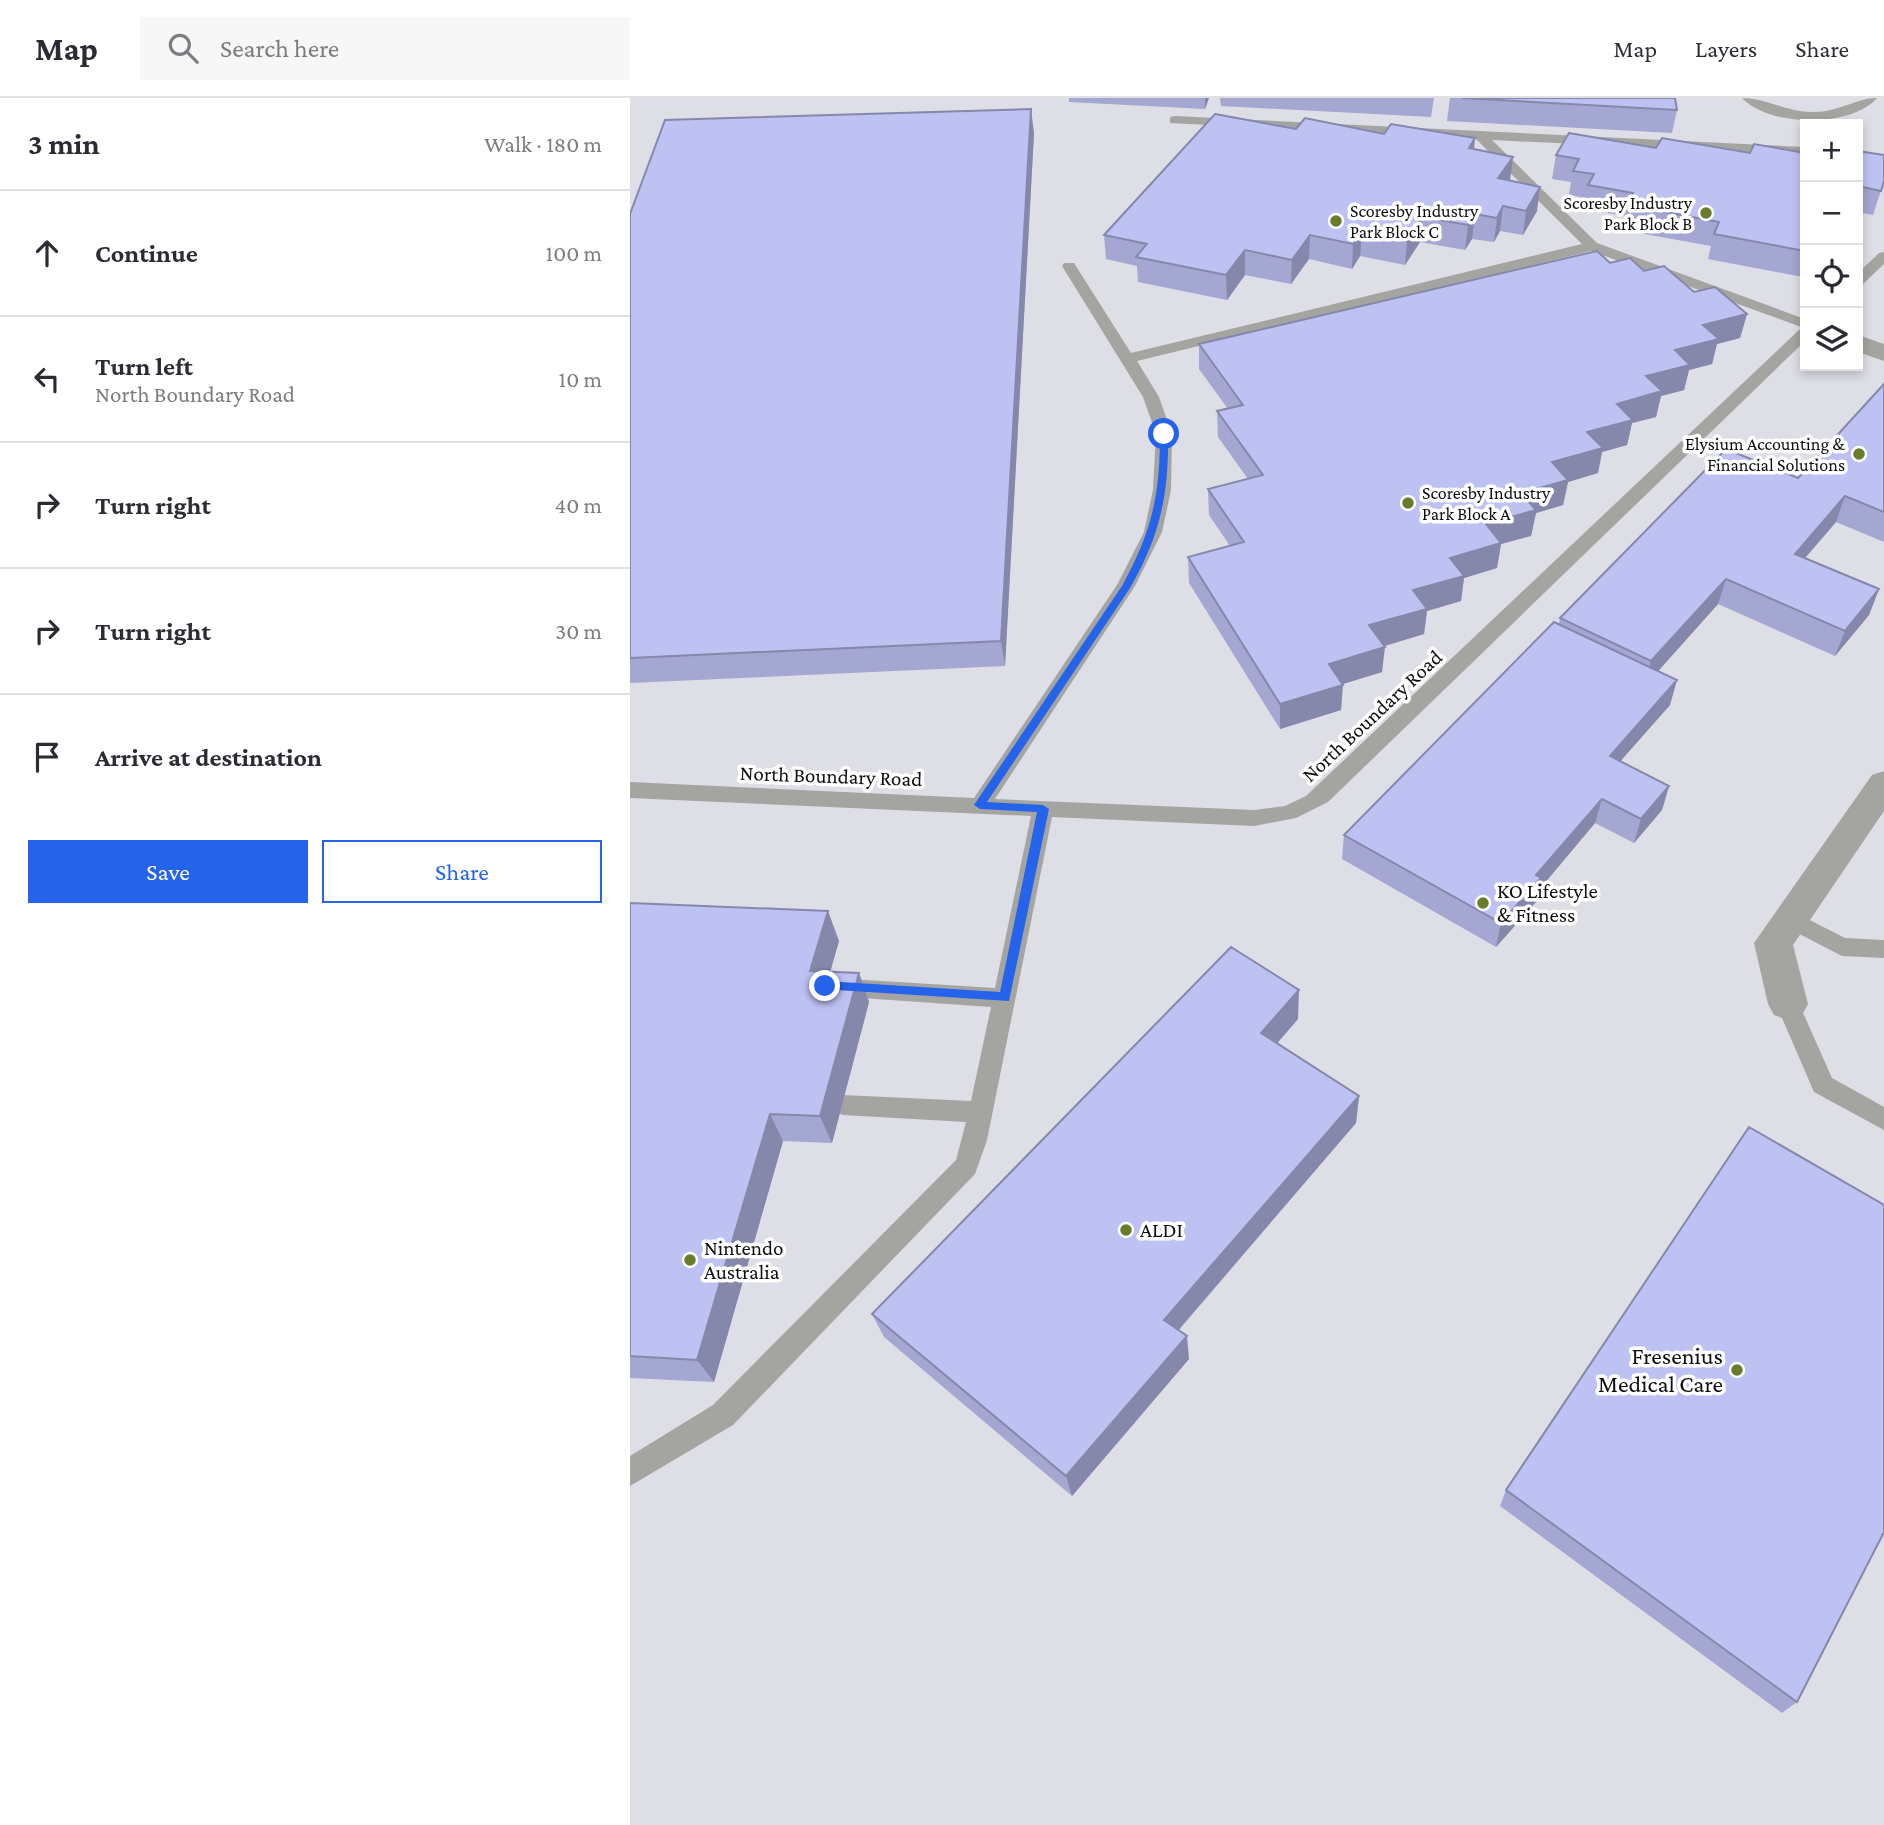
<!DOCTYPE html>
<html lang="en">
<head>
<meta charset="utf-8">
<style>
	:root { --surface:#fff; --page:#f7f7f7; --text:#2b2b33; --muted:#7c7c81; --line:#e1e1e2; --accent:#2563eb }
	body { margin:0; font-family:"Crimson Pro",serif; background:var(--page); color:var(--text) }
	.controls { position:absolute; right:21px; top:21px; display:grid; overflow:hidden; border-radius:0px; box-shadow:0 4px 10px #0003 }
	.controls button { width:63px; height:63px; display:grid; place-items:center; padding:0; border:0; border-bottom:2px solid var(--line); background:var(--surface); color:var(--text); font:35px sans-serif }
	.stop { position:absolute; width:21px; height:21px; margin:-16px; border:5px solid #2563eb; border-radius:50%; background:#fff }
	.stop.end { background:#2563eb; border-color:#fff; box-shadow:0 2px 7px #0008 }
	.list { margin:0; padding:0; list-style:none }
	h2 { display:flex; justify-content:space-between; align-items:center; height:91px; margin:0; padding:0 28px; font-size:30px }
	h2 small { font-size:23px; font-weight:400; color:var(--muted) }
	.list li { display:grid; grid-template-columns:46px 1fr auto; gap:21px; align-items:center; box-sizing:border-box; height:126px; padding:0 28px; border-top:2px solid var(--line) }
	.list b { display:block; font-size:26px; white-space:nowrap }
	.list p { margin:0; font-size:23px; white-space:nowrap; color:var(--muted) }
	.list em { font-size:23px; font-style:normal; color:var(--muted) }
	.actions { display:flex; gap:14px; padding:21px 28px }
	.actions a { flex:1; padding:16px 0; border:2px solid var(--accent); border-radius:0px; text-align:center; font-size:24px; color:var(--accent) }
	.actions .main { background:var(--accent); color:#fff }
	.icon { flex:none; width:38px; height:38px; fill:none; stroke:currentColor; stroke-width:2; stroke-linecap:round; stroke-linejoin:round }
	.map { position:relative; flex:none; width:1254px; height:1727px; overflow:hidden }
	header { display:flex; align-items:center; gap:42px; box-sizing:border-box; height:98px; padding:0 35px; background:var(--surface); border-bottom:2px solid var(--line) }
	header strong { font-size:33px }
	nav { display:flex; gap:38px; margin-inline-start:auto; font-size:24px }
	.search { width:490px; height:63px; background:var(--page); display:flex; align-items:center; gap:18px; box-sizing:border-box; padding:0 24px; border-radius:0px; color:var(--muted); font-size:26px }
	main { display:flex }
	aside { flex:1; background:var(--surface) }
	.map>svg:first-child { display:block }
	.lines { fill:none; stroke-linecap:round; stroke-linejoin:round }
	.lane { fill:#a4a5a1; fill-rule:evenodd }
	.street { fill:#a4a5a1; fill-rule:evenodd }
	.wall { fill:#a3a7d1 }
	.shaded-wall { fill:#8588aa }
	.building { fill:#bec2f3; stroke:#8588aa; stroke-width:2 }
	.route { fill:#2563eb }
	.poi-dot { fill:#687c2c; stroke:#fff; stroke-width:2.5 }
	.labels { text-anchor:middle; stroke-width:7; stroke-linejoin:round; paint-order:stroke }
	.far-poi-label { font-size:18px; fill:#0e0e11; stroke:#fff; text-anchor:end }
	.street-label { font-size:21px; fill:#0e0e11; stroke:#fff }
	.poi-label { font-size:21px; fill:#0e0e11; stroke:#fff; text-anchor:start }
	.near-poi-label { font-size:24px; fill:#0e0e11; stroke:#fff; text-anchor:end }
</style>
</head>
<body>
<header>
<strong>Map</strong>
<div class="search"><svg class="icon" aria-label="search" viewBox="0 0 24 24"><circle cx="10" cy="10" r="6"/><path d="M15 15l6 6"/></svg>Search here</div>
<nav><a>Map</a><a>Layers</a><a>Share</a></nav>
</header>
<main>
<aside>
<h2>3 min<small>Walk · 180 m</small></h2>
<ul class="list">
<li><svg class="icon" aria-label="ahead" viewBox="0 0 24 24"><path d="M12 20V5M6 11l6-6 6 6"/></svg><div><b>Continue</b></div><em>100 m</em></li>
<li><svg class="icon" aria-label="left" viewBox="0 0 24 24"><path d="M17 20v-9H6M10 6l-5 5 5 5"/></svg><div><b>Turn left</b><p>North Boundary Road</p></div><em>10 m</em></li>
<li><svg class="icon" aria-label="right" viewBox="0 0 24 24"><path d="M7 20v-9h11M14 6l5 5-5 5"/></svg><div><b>Turn right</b></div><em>40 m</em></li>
<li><svg class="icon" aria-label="right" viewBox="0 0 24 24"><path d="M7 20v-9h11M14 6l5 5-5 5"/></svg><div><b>Turn right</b></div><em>30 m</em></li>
<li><svg class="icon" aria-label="arrive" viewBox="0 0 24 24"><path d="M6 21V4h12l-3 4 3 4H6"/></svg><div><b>Arrive at destination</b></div></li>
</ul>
<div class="actions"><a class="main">Save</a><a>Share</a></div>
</aside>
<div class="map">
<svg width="1254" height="1727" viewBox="0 0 1254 1727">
	<rect width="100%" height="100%" fill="#dddee6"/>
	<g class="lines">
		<path class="lane" d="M1112,0C1136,0 1156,14 1183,14C1210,14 1226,0 1247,0C1221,30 1139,29 1112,0Z
			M545,18L1175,49V57L862,42L967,145L1175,221V243L698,704L666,720L624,728L422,719L357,1042L345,1076L103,1327L0,1388V1358L83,1307L326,1062L336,1024L213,1017L204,1014L201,1007L204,1000L213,997L341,1003L361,909L203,898L195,896L191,889L195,882L203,880L365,890L401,718L0,700V684L344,700L487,487L514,434L523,392L526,336L513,299L432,168L434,165H444L501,255L952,146L846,41L540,25V19ZM961,153L1174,230L1169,232L676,698L655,708L624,712L365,701L505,488L532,434L541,392L542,336L529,299L507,263Z
			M1254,154V166L1233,186L1228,187V175L1249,155Z
			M1160,812L1215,840L1254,842V860L1212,858L1152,827L1149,821L1152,815Z
			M1158,897L1166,899L1202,980L1254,1009V1032L1184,994L1146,906L1150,899Z"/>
		<path class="street" d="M1228,237L1254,246V263L1228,254Z
			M1254,673V713L1163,847L1178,906L1172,917L1158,922L1144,917L1138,906L1124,845L1242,677Z"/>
	</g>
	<path class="wall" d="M439,0H579L575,11L439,4Z
		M590,0H804L801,19L591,8Z
		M820,0H1045L1047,12L1042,35L817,23Z
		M666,31L754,36L844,52L880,83L907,113L893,137L870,133L864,144L842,141L835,152L790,144L775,167L730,158L722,171L679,161L661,186L615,177L597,202L508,184L507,168L476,161L474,137Z
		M404,35L375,568L0,585V116Z
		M1026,50L1120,55H1175V173L1173,179L1078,161L1081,148L992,132L995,118L954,111L956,100L939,97L941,84L922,81L926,57Z
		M1228,53L1254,83L1243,117L1228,114Z
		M980,165L1014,173L1117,216L1110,240L1087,246L1082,266L1059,272L1054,292L1031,298L1026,319L1002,325L997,347L972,354L968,375L938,384L933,407L906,415L901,438L871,446L867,470L834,480L831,503L797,513L794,536L754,548L752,574L712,586L711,612L650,631L559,485L558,459L600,448L579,417L578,391L618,381L588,339L587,313L598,311L569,271V246Z
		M1254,286V444L1206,424L1175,460L1249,491L1239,517L1205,558L1088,506L1028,573L1040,607L990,663L1039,688L1032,712L1004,745L965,725L908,793L906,804L866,849L712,761L714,737L929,526L930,520L1168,380Z
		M0,805L209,843L200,874L229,875L239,904L202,1045L153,1043L84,1284L0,1280Z
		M668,921L647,945L729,998L726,1025L549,1232L559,1261L442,1398L254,1239L242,1216Z
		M876,1392L1167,1604L1152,1615L870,1408Z"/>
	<path class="shaded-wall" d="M575,0H579L575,11Z
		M401,11L404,35L375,568L371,543Z
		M845,40L843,64L839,50Z
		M883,59L880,83L868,80Z
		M910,89L907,113L893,137L896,113Z
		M873,108L870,133L864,144L867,120Z
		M845,116L842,141L835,152L838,127Z
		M792,119L790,144L775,167L777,143Z
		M732,134L730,158L722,171L723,146Z
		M680,137L679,161L661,186L662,162Z
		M615,152V177L597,202L596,177Z
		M1117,216L1110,240L1087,246L1082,266L1059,272L1054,292L1031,298L1026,319L1002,325L997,347L972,354L968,375L938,384L933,407L906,415L901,438L871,446L867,470L834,480L831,503L797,513L794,536L738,553L739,527L783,492L820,460L891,395L922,364L957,334L987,306L1073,227Z
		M1215,398L1206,424L1157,481L1165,456Z
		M1096,481L1088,506L1014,589L1021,563Z
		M1249,491L1239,517L1205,558L1215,533Z
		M755,549L752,574L697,591L699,566Z
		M1047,582L1040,607L973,683L980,658Z
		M713,587L711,612L650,631V606Z
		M1039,688L1032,712L1004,745L1011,721Z
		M972,701L965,725L908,793L906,804L866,849L871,825L906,777Z
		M198,813L209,843L192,902L180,873Z
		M229,875L239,904L202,1045L190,1018Z
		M669,892L668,921L631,964V935Z
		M729,998L726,1025L537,1245L534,1222Z
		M140,1016L153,1043L84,1284L67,1262Z
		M557,1238L559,1261L442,1398L436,1378Z"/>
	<path class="building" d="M832,0H1045L1047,12Z
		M401,11L371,543L0,560V116L35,22Z
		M585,16L666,31L675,20L754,36L761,26L845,40L839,50L883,59L868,80L910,89L896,113L873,108L867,120L845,116L838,127L792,119L777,143L732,134L723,146L680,137L662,162L615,152L596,177L506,159L517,146L474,137Z
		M939,35L1026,50L1032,40L1120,55L1124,46L1175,55V153L1084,136L1089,124L997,107L1003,95L958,87L964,76L943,73L949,61L926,57Z
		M1228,53L1254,57V83L1251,93L1228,88Z
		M967,153L980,165L1000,160L1014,173L1034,168L1064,194L1085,189L1117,216L1073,227L1089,241L1045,252L1060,267L1016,278L1032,293L987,306L1003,322L957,334L973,350L922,364L938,382L891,395L906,412L856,426L871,445L820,460L834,478L783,492L797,511L739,527L755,549L699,566L713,587L650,606L558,459L614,444L578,391L633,377L587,313L613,307L569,246Z
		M1254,286V414L1215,398L1165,456L1249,491L1215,533L1096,481L1021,563L930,520L1096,351L1168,380Z
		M924,524L1047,582L980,658L1039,688L1011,721L972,701L906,777L911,780L871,825L714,737Z
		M0,805L198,813L180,873L229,875L190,1018L140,1016L67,1262L0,1258Z
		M601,849L669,892L631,935L729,998L534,1222L557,1238L436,1378L242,1216Z
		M1119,1029L1254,1107V1434L1167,1604L876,1392Z"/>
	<path class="route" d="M534,334L538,336C539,396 530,438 500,490L357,704L413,707L419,711L379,903L191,891L190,888L195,883L370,894L407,714L350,711L344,707L492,488C522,433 530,398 530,336Z"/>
	<g class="poi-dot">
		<circle cx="1076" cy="115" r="7"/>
		<circle cx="706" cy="123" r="7"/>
		<circle cx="1229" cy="356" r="7"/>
		<circle cx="778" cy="405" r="7"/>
		<circle cx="853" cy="805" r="7"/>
		<circle cx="496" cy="1132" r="7"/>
		<circle cx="60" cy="1162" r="7"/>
		<circle cx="1107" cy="1272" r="7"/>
	</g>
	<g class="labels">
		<g class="far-poi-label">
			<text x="1062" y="111">Scoresby Industry<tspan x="1062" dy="21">Park Block B</tspan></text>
			<text x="720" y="119" text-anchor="start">Scoresby Industry<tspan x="720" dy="21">Park Block C</tspan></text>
			<text x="1215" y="352">Elysium Accounting &amp;<tspan x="1215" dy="21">Financial Solutions</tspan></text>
			<text x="792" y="401" text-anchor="start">Scoresby Industry<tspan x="792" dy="21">Park Block A</tspan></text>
		</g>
		<g class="street-label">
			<text transform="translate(742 618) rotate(-43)" y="7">North Boundary Road</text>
			<text transform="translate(201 678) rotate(2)" y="7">North Boundary Road</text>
		</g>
		<g class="poi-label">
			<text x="867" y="800">KO Lifestyle<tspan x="867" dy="24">&amp; Fitness</tspan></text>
			<text x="510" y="1139">ALDI</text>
			<text x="74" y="1157">Nintendo<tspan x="74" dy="24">Australia</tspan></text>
		</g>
		<g class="near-poi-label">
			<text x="1093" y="1266">Fresenius<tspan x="1093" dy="28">Medical Care</tspan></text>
		</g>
	</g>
</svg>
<div class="controls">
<button>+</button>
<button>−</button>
<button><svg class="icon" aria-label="locate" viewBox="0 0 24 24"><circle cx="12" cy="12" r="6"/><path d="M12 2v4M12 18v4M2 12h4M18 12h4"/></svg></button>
<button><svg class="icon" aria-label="layers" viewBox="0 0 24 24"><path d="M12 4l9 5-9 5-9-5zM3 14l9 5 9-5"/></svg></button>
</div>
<div class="stop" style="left:534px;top:336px"></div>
<div class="stop end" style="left:195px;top:888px"></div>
</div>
</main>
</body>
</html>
